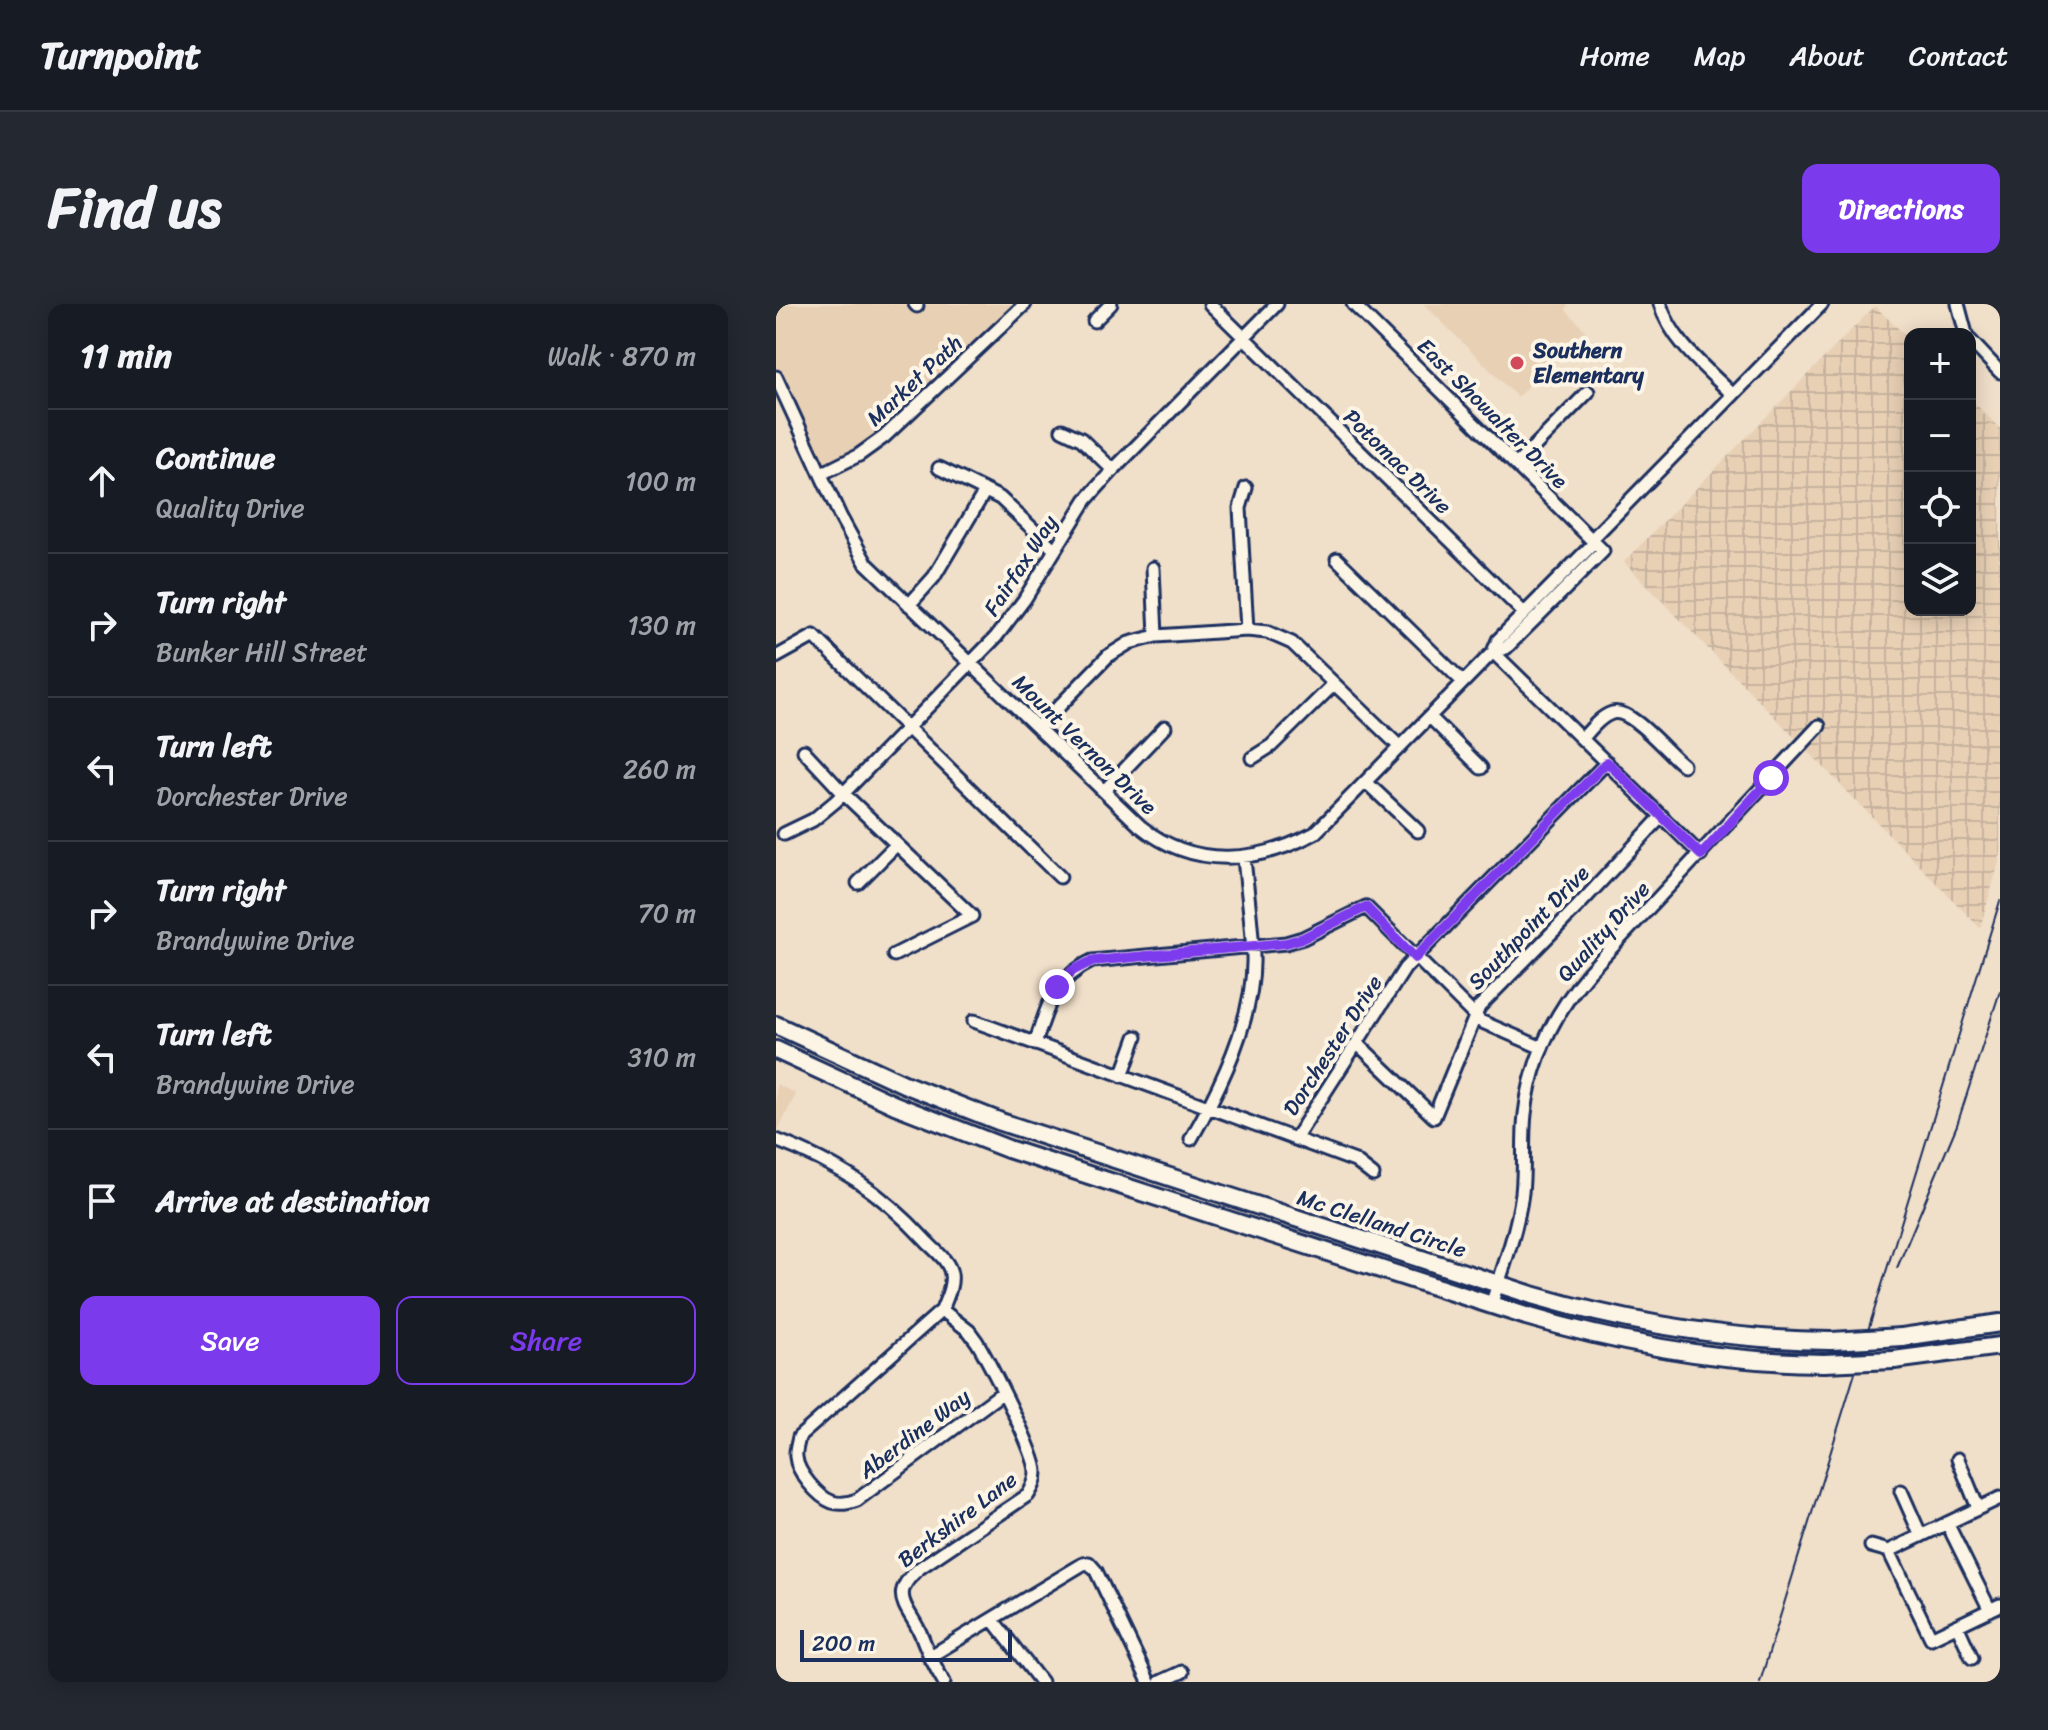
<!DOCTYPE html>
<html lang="en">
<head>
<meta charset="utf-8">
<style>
	:root { --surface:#171b24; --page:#242831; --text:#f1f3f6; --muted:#9ea1a6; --line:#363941; --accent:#7c3aed }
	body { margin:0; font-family:Sriracha,sans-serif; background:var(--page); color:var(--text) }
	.controls { position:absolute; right:24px; top:24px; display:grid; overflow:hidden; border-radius:16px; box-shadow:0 4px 20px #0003 }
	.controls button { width:72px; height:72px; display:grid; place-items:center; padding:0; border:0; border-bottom:2px solid var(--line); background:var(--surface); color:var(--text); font:40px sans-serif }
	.scale { position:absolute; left:24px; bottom:20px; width:212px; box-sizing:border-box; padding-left:8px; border:4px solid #1b2f5e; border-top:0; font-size:22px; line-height:28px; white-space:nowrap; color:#1b2f5e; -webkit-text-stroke:6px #fcf5e5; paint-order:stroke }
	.stop { position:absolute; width:24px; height:24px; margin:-18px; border:6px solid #7c3aed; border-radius:50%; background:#fff }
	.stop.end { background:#7c3aed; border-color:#fff; box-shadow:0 2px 8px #0008 }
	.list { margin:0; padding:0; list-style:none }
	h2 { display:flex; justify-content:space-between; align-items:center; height:104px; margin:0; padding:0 32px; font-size:34px }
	h2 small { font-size:26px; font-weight:400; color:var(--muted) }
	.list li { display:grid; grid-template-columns:52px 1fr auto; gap:24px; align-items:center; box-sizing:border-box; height:144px; padding:0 32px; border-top:2px solid var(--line) }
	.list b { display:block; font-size:30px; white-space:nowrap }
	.list p { margin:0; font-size:26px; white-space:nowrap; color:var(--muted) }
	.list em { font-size:26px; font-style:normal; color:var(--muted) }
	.actions { display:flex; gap:16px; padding:24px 32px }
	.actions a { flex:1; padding:18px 0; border:2px solid var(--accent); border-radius:16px; text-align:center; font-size:28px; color:var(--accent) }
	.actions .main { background:var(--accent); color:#fff }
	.icon { flex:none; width:44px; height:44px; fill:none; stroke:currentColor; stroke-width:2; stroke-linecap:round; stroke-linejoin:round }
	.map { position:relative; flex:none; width:1224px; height:1378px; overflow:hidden; border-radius:16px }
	header { display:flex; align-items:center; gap:48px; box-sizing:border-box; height:112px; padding:0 40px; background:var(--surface); border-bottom:2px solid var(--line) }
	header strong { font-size:38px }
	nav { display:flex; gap:44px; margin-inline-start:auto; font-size:28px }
	.intro { display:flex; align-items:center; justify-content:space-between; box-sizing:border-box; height:192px; padding:0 48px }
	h1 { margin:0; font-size:56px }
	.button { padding:20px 36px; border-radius:16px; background:var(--accent); color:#fff; font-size:28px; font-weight:700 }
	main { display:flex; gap:48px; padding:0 48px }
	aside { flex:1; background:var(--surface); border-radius:16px; box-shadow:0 4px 20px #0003 }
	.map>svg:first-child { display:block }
	.built { fill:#e8d0b5 }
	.industrial { fill:url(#industrial-grid) }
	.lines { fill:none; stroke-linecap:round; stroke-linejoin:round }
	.minor-casing { stroke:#1b2f5e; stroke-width:17 }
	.highway-casing { stroke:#1b2f5e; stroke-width:22 }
	.minor { stroke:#fcf5e5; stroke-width:11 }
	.highway { stroke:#fcf5e5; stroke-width:16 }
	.rail { stroke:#1b2f5e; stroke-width:2 }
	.highway-bridge-casing { stroke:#1b2f5e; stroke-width:22; stroke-linecap:butt }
	.highway-bridge { stroke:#fcf5e5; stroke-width:16 }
	.route { stroke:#7c3aed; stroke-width:10 }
	.poi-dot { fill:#d1495b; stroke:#fcf5e5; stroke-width:3 }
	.labels { text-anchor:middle; stroke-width:8; stroke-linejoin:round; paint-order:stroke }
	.poi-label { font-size:22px; font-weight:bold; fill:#1b2f5e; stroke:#fcf5e5; text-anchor:start }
	.street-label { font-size:22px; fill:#1b2f5e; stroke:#fcf5e5 }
</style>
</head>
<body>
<header>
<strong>Turnpoint</strong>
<nav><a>Home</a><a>Map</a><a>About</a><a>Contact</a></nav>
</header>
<div class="intro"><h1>Find us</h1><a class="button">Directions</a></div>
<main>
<aside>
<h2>11 min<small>Walk · 870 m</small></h2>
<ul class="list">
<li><svg class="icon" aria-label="ahead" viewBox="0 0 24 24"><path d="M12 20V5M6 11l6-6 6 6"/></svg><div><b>Continue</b><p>Quality Drive</p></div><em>100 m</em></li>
<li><svg class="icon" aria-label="right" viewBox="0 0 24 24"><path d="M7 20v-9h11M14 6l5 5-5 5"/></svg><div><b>Turn right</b><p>Bunker Hill Street</p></div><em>130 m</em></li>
<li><svg class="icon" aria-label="left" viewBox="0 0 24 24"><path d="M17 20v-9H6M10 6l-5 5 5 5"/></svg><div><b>Turn left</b><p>Dorchester Drive</p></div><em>260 m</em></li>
<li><svg class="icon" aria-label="right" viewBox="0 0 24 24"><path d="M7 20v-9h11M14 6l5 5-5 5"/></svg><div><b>Turn right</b><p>Brandywine Drive</p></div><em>70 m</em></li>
<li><svg class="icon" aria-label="left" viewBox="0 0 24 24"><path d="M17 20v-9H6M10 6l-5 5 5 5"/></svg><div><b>Turn left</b><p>Brandywine Drive</p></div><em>310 m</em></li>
<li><svg class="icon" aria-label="arrive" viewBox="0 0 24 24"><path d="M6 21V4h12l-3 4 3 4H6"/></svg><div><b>Arrive at destination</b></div></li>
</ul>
<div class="actions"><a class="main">Save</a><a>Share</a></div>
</aside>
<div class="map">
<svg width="1224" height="1378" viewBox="0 0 1224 1378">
	<defs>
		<pattern id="industrial-grid" width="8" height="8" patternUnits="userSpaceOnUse" patternTransform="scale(2)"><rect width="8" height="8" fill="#e8d0b5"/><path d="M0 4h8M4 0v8" fill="none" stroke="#c6b39e"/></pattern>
	</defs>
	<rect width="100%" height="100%" fill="#f0dfc9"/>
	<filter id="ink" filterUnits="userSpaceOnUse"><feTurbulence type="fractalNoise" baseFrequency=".0125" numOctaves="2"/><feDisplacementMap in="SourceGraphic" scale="16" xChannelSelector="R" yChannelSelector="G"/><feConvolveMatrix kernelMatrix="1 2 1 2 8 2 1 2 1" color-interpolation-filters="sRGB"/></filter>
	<g filter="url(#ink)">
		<path class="built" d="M0,0H259L101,149L42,181L0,91Z
			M648,0H792L790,6L809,26L741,93Z
			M0,780L20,790L1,828L0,827Z"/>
		<path class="industrial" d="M1099,2L1134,36V306H1194V95L1224,124V555L1204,624L848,258Z"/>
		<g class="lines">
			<defs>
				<path id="minor" d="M139,0L141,2
					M434,0L748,309
					M577,0L827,247L730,344L717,348
					M884,0C896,38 930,64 957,91
					M1182,0L1190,30
					M318,17L335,0
					M1194,36L1224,68
					M0,73L65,214L90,259L364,522C417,565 481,560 539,529L717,348L722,336L819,238
					M286,126L305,135L337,166
					M740,161L812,88
					M163,164L224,194L279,246
					M45,170L83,151L108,133L249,0
					M470,184L464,204L471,326
					M816,235L1046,0
					M561,255L687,378
					M377,264L380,332
					M133,301L158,273L209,187
					M717,348L925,551
					M0,353L38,332L284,573
					M654,413L705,464
					M263,423L332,352L353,339L380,332L471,326L491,328L516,339L624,443
					M807,434C815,425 824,413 836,409C855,403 891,449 907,461
					M28,447L68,490L196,612L118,651
					M476,454L495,442L558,380
					M590,478L642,527
					M328,487L389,423
					M8,530L37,516L60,497L220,333L248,296L310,196L337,166L501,0
					M82,579L120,541
					M198,717L579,857L597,871
					M581,739L658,813L703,703L803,601L886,512
					M259,740C272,701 277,676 316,657L510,639L527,634L590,603L704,717L764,743
					M346,772L360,733
					M415,835C445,783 479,713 477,652C476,619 471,586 468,554
					M519,835L629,664L831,458
					M0,836C62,860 104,887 149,936C158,946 173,956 175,970C177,982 170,995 166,1006L23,1133C22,1139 19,1147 20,1153C21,1168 42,1193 56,1198C65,1201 73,1199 81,1196L226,1089
					M715,1001C727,965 741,927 746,889C749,863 746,836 749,810C755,756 778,709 813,668L1043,422
					M166,1006L193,1027L201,1038C213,1058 260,1149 260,1168C260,1177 257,1183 252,1191L145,1263C109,1292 134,1303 146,1333C152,1349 159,1363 168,1378
					M1182,1155L1202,1204
					M1125,1187L1145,1232
					M1171,1219L1214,1306
					M1095,1242L1113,1247L1224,1194
					M1113,1247L1155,1334L1224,1301
					M216,1315L265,1378
					M1181,1321L1196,1354
					M153,1353L307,1260L313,1259L320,1267L373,1378
					M384,1378L406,1368"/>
				<path id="highway" d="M0,721L128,780L225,818L756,991C855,1020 952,1036 1055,1037
					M0,746L119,801L232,845L750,1012C848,1041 945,1058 1048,1059
					M1126,1033L1224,1019
					M1118,1056L1224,1042"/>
			</defs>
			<use href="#minor" class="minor-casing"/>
			<use href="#highway" class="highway-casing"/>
			<use href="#minor" class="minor"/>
			<use href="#highway" class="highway"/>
			<path class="rail" d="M1121,964L1181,821L1224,687
				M984,1378L1224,597"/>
			<defs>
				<path id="highway-bridge" d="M1055,1037L1126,1033
					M1048,1059L1118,1056"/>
			</defs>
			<use href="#highway-bridge" class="highway-bridge-casing"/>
			<use href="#highway-bridge" class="highway-bridge"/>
		</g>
	</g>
	<g class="lines" filter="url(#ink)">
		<path class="route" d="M281,683L296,667L316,657L510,639L527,634L590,603L639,654L831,458L925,551L995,474"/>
	</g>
	<circle class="poi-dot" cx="741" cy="59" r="8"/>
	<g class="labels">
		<g class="poi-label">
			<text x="757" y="54">Southern<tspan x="757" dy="25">Elementary</tspan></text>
		</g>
		<g class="street-label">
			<text transform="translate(138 76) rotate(-43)" y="8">Market Path</text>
			<text transform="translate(717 109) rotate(45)" y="8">East Showalter Drive</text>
			<text transform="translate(622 157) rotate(44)" y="8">Potomac Drive</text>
			<text transform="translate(244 261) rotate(-57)" y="8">Fairfax Way</text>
			<text transform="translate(309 440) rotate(44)" y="8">Mount Vernon Drive</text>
			<text transform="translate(752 623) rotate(-46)" y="8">Southpoint Drive</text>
			<text transform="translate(827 627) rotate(-48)" y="8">Quality Drive</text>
			<text transform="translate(556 741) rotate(-57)" y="8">Dorchester Drive</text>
			<text transform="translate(606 919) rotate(18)" y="8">Mc Clelland Circle</text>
			<text transform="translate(138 1129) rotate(-37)" y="8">Aberdine Way</text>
			<text transform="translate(181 1215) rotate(-37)" y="8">Berkshire Lane</text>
		</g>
	</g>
</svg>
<div class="controls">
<button>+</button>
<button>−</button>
<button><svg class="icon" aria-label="locate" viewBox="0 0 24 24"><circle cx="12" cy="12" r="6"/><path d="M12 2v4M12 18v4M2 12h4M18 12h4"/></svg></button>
<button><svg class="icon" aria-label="layers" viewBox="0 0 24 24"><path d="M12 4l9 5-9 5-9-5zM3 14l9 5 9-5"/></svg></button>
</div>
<div class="scale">200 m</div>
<div class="stop" style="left:995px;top:474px"></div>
<div class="stop end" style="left:281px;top:683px"></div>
</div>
</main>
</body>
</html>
